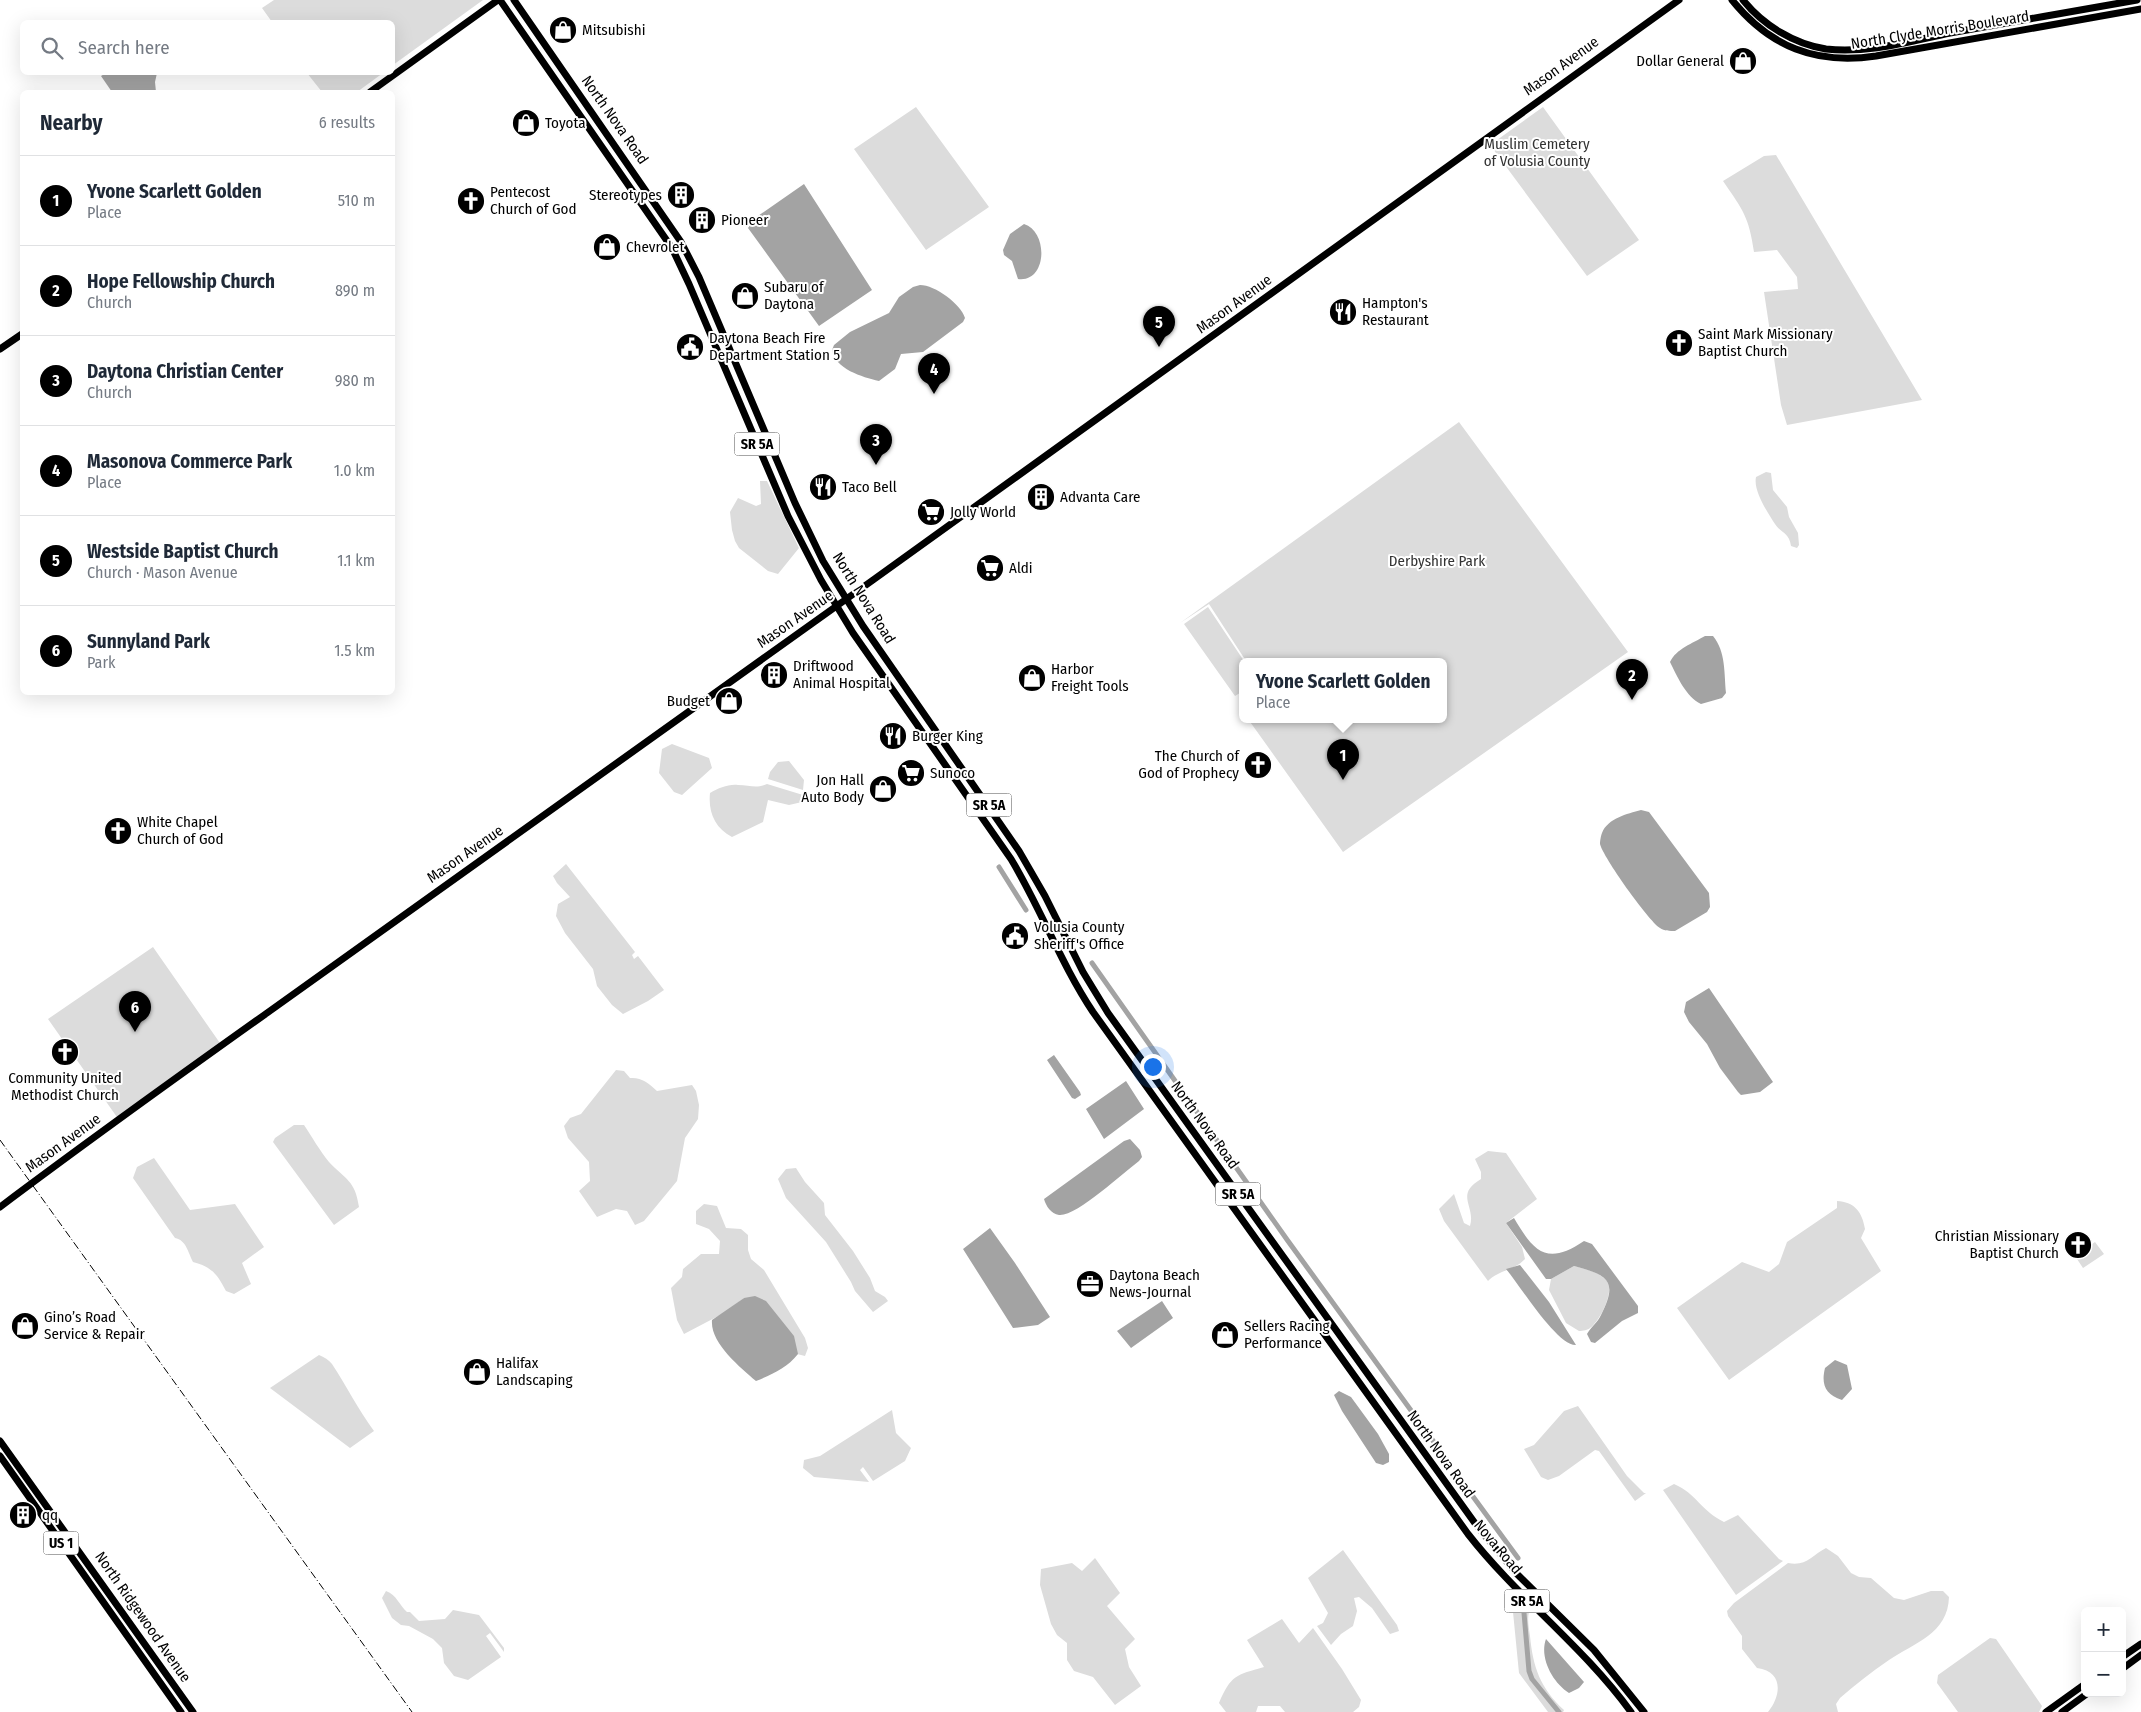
<!DOCTYPE html>
<html lang="en">
<head>
<meta charset="utf-8">
<style>
	:root { --surface:#fff; --page:#f6f6f7; --text:#1f2937; --muted:#747a83; --line:#e0e1e3; --accent:#000 }
	body { margin:0; font-family:"Fira Sans Condensed",sans-serif; background:var(--page); color:var(--text) }
	.controls { position:absolute; right:15px; bottom:15px; display:grid; overflow:hidden; border-radius:8px; box-shadow:0 5px 20px #0002 }
	.controls button { width:45px; height:45px; display:grid; place-items:center; padding:0; border:0; border-bottom:1px solid var(--line); background:var(--surface); color:var(--text); font:25px sans-serif }
	.you { position:absolute; left:1152px; top:1066px; width:18px; height:18px; margin:-12px; border:4px solid #fff; border-radius:50%; background:#1a73e8; box-shadow:0 0 0 8px #1a73e833 }
	.badge { display:grid; place-items:center; width:32px; height:32px; border-radius:50%; background:var(--accent); color:#fff; font-size:16px; font-weight:700 }
	.pin { position:absolute; translate:-50% -41px; filter:drop-shadow(0 1px 2px #0008) }
	.pin::after { content:''; position:absolute; top:26px; width:18px; height:15px; background:inherit; clip-path:polygon(0 0,100% 0,50% 100%) }
	.popup { position:absolute; left:1239px; top:658px; width:208px; height:65px; box-sizing:border-box; display:grid; place-content:center; border-radius:8px; background:var(--surface); filter:drop-shadow(0 1px 4px #0005); font-size:16px; white-space:nowrap; color:var(--muted) }
	.popup b { font-size:19px; color:var(--text) }
	.popup::after { content:''; position:absolute; left:50%; top:100%; margin-left:-10px; border:10px solid transparent; border-top-color:var(--surface) }
	.list { margin:0; padding:0; list-style:none }
	h2 { display:flex; justify-content:space-between; align-items:center; height:65px; margin:0; padding:0 20px; font-size:21px }
	h2 small { font-size:16px; font-weight:400; color:var(--muted) }
	.list li { display:grid; grid-template-columns:32px 1fr auto; gap:15px; align-items:center; box-sizing:border-box; height:90px; padding:0 20px; border-top:1px solid var(--line) }
	.list b { display:block; font-size:19px; white-space:nowrap }
	.list p { margin:0; font-size:16px; white-space:nowrap; color:var(--muted) }
	.list em { font-size:16px; font-style:normal; color:var(--muted) }
	.icon { flex:none; width:28px; height:28px; fill:none; stroke:currentColor; stroke-width:2; stroke-linecap:round; stroke-linejoin:round }
	.map { position:relative; flex:none; width:2141px; height:1712px; overflow:hidden }
	.search { position:absolute; background:var(--surface); box-shadow:0 5px 20px #0002; left:20px; top:20px; width:375px; height:55px; display:flex; align-items:center; gap:12px; box-sizing:border-box; padding:0 18px; border-radius:8px; color:var(--muted); font-size:19px }
	.panel { position:absolute; background:var(--surface); box-shadow:0 5px 20px #0002; left:20px; top:90px; width:375px; height:605px; border-radius:8px }
	.map>svg:first-child { display:block }
	.green { fill:#dcdcdc }
	.water { fill:#a3a3a3 }
	.lines { fill:none; stroke-linecap:round; stroke-linejoin:round }
	.canal { stroke:#a3a3a3; stroke-width:5 }
	.major { stroke:#000; stroke-width:7 }
	.rail { stroke:#000; stroke-width:1; stroke-dasharray:8 2.5 1 2.5; stroke-linecap:butt }
	.labels { text-anchor:middle; stroke-width:4; stroke-linejoin:round; paint-order:stroke }
	.shield { fill:#fff; stroke:#4c4c4c; stroke-width:1 }
	.shield-label { font-size:14px; font-weight:bold; fill:#000 }
	.poi-label { font-size:15px; fill:#000; stroke:#fff; text-anchor:start }
	.street-label { font-size:15px; fill:#000; stroke:#fff }
	.park-label { font-size:15px; fill:#333; stroke:#fff }
</style>
</head>
<body>
<div class="map">
<svg width="2141" height="1712" viewBox="0 0 2141 1712">
	<rect width="100%" height="100%" fill="#fff"/>
	<path class="green" d="M274,0H483L393,65L392,22H272L262,8Z
		M307,73H383L357,92H322Z
		M916,107L989,207L926,250L854,149Z
		M1543,107L1639,240L1587,276L1490,145Z
		M1776,155L1922,400L1787,425L1781,405L1764,292L1798,289L1797,277L1777,250L1754,252C1749,217 1743,210 1723,181L1764,156Z
		M1459,422L1628,652L1343,852L1248,719H1443V661H1246L1209,604L1180,623Z
		M1766,472L1771,473L1773,490L1787,507L1789,517L1798,533L1799,545L1797,548L1791,546C1789,532 1782,534 1775,524C1768,513 1753,491 1756,477Z
		M760,481H767L799,548L778,574L768,571L739,548L735,541L732,530L730,512L738,498L756,506L761,504Z
		M1208,607L1244,661L1243,691L1235,696L1184,624Z
		M672,744L709,758L712,768L682,795L674,792L659,773L662,749Z
		M789,761L804,780L803,790L768,779L770,772L778,762Z
		M767,784L803,795L802,802L789,805L768,800L763,822L732,837C715,828 708,812 710,793C719,788 728,784 738,785C750,785 756,789 767,784Z
		M566,864L635,952L632,955L634,959L638,956L664,990L648,1001L623,1014L612,1005L597,986L593,969L565,933L556,916L558,904L570,897L557,883L553,876Z
		M153,947L222,1046L119,1120L48,1019Z
		M616,1070L624,1071L630,1078C641,1077 649,1083 657,1091L692,1085L696,1091L699,1105L698,1119L685,1138L677,1181L644,1221L635,1225L627,1211L616,1209L597,1217L579,1191L590,1181L589,1162L568,1138L564,1126L570,1118L581,1114Z
		M294,1125H304C312,1137 320,1151 329,1162C346,1180 355,1180 359,1207L334,1225L273,1142L275,1138Z
		M1488,1151L1506,1153L1537,1199L1506,1223L1522,1247L1525,1259C1515,1270 1499,1270 1488,1281L1444,1221L1439,1209L1454,1194L1464,1223L1470,1226C1476,1206 1454,1195 1481,1179V1172L1475,1159Z
		M154,1158L190,1210L235,1204L264,1247L242,1263L251,1284L234,1294L226,1291C217,1274 212,1267 193,1262C188,1252 186,1240 175,1238L133,1178L137,1167Z
		M796,1168L805,1182L824,1203L825,1215L853,1251L870,1278L875,1291L885,1297L888,1301L873,1312L855,1291L851,1282L826,1242L786,1198L778,1179L786,1169Z
		M1837,1201C1854,1202 1862,1211 1865,1229L1861,1238L1881,1271L1729,1380L1677,1308L1742,1262L1769,1272L1779,1264L1787,1242L1837,1208Z
		M704,1204L717,1206L726,1228L741,1229L748,1235V1250L751,1259L764,1270L805,1338L808,1348L805,1356L797,1354L744,1298L724,1313L684,1334L677,1320L671,1288L682,1277L683,1269L701,1254H719L720,1241L709,1229L696,1224V1211Z
		M2095,1242L2104,1254L2083,1268L2075,1256Z
		M1574,1266C1585,1269 1597,1271 1606,1280C1616,1289 1600,1321 1590,1328C1588,1330 1583,1331 1579,1331L1566,1323L1549,1290L1551,1279Z
		M319,1355C324,1357 329,1360 332,1364C347,1387 358,1409 374,1431L350,1448L270,1388Z
		M1578,1406L1627,1476L1644,1493H1646L1635,1501L1599,1451L1595,1450L1559,1476L1548,1480L1541,1477L1524,1449L1534,1445L1564,1411Z
		M892,1410L896,1433L911,1448L905,1461L873,1481L863,1467L860,1470L869,1482L814,1477L803,1468L804,1460L820,1456Z
		M1674,1484C1697,1494 1701,1511 1724,1522L1738,1515L1779,1559L1783,1561L1736,1595L1663,1490Z
		M1826,1548L1838,1556L1851,1573L1859,1577L1871,1578L1894,1598L1904,1600L1931,1591H1943L1949,1597C1948,1634 1914,1643 1889,1660C1871,1672 1855,1685 1840,1698L1836,1704L1838,1712H1768C1782,1695 1783,1671 1757,1668L1742,1649V1636L1728,1616L1727,1611L1734,1603L1788,1563C1806,1567 1812,1555 1826,1548Z
		M1343,1550L1397,1625L1399,1631L1390,1634L1372,1608L1359,1597L1354,1598L1357,1611L1353,1626L1341,1634L1331,1645L1317,1626L1323,1623L1328,1613L1308,1578Z
		M1095,1558L1120,1593L1107,1606L1135,1639L1125,1649L1129,1667L1141,1686L1115,1705L1093,1677L1074,1671L1067,1660V1643L1057,1635L1051,1624L1040,1585L1041,1569L1072,1563L1082,1571Z
		M386,1591C397,1595 399,1605 407,1612H410L419,1621L445,1619L453,1610L479,1615L504,1648V1652L490,1633L486,1636L501,1657L468,1680L454,1676L444,1663L442,1648L433,1639L409,1626L401,1625L392,1618L382,1598Z
		M1516,1600L1529,1612C1527,1620 1529,1628 1530,1636C1533,1667 1540,1688 1564,1710L1563,1712H1548L1519,1673L1513,1612Z
		M1282,1619L1299,1643L1313,1628L1342,1669L1361,1700L1359,1707L1353,1712H1285L1280,1706H1258L1256,1712H1226L1219,1703C1231,1675 1236,1675 1264,1667L1247,1640Z
		M1990,1638L1996,1639L2042,1706L2039,1712H1958L1937,1683L1938,1675Z"/>
	<path class="water" d="M106,73H157L155,82L156,92H112L101,76Z
		M804,184L872,290L819,326L748,228L755,218Z
		M1024,224C1049,232 1047,283 1018,279L1012,261L1004,255L1003,250L1010,234Z
		M920,285C935,285 961,304 965,318L963,322L923,352L901,354L895,369L879,381C862,377 835,369 832,350L834,345L850,332L889,313L899,297L913,287Z
		M1705,636H1713C1726,652 1724,673 1726,693L1722,698L1701,704C1686,697 1677,676 1670,662C1676,649 1693,643 1705,636Z
		M1641,810L1649,812L1709,893L1710,907L1707,912L1675,931C1670,931 1664,931 1660,928C1648,920 1603,857 1600,844C1600,841 1601,835 1602,833C1608,818 1627,814 1641,810Z
		M1709,988L1773,1082L1760,1092L1741,1095L1738,1092L1720,1068L1707,1044L1689,1022L1684,1012L1686,1002Z
		M1054,1055L1080,1092L1081,1095L1075,1099L1072,1098L1047,1060Z
		M1126,1081L1144,1109L1104,1139L1086,1109Z
		M1130,1139L1140,1150L1142,1157L1139,1161C1124,1172 1076,1217 1059,1215C1051,1214 1046,1206 1044,1199L1124,1141Z
		M1514,1218C1534,1252 1547,1266 1584,1241L1592,1244L1638,1306V1313L1622,1321L1595,1343L1591,1342L1587,1334C1591,1327 1598,1322 1601,1315C1619,1280 1607,1275 1574,1266L1551,1279H1546L1506,1223Z
		M990,1228L1015,1263L1050,1317L1038,1325L1013,1328L963,1249Z
		M1520,1265L1549,1302L1576,1345C1557,1346 1519,1284 1506,1269Z
		M755,1296L766,1301L794,1336L798,1354C787,1368 773,1374 756,1381C740,1367 710,1343 712,1320L744,1298Z
		M1162,1301L1173,1318L1131,1348L1117,1331Z
		M1835,1360L1847,1365L1852,1389L1842,1400C1825,1395 1821,1384 1825,1368Z
		M1339,1391L1351,1397L1378,1434L1389,1454V1462L1383,1465L1376,1463L1342,1411L1334,1395Z
		M1546,1639L1584,1682L1579,1688L1569,1693C1553,1683 1539,1658 1546,1639Z"/>
	<g class="lines">
		<path class="canal" d="M999,867L1026,910
			M1092,963L1288,1241L1447,1460
			M1455,1472L1518,1558
			M1524,1613L1529,1671L1532,1679L1559,1712"/>
		<path class="major" d="M500,0L672,248L689,284L788,516L821,580L853,633L1011,859C1041,909 1061,964 1093,1012L1468,1534C1518,1598 1583,1646 1631,1712
			M514,0L681,242L699,277L795,503L823,561L863,626L1019,851L1045,896L1083,972L1108,1013L1477,1526L1517,1574L1594,1650L1644,1712
			M1732,0C1770,47 1816,65 1876,56L2141,9
			M1743,0C1763,25 1794,44 1826,49C1867,54 1911,41 1950,33C2012,22 2075,11 2137,0
			M370,92L498,0
			M0,349L22,334
			M0,1207C88,1141 177,1077 267,1013C469,868 671,724 873,580L1679,0
			M0,1441L193,1712
			M0,1456L181,1712
			M2122,1657L2141,1644
			M2122,1669L2141,1655
			M2046,1712L2085,1684
			M2062,1712L2088,1693"/>
		<path class="rail" d="M0,1140L412,1712"/>
	</g>
	<defs>
		<symbol id="shop-disc" viewBox="-11 -11 22 22"><circle r="9.5" fill="#000" stroke="#fff"/><path d="M-5-2.5h2.3a2.7 3.5 0 0 1 5.4 0H5L5.5 6h-11ZM-1.5-2.5h3a1.5 2.3 0 0 0-3 0Z" fill="#fff"/></symbol>
		<symbol id="building-disc" viewBox="-11 -11 22 22"><circle r="9.5" fill="#000" stroke="#fff"/><path d="M-4-6H4V6H1V3H-1V6H-4ZM-2.5-4.3h1.7v1.8h-1.7ZM.8-4.3h1.7v1.8H.8ZM-2.5-1h1.7V.8h-1.7ZM.8-1h1.7V.8H.8Z" fill="#fff"/></symbol>
		<symbol id="church-disc" viewBox="-11 -11 22 22"><circle r="9.5" fill="#000" stroke="#fff"/><path d="M-1.2-6h2.4v3.5h3.3v2.4h-3.3V6h-2.4V-.1h-3.3v-2.4h3.3Z" fill="#fff"/></symbol>
		<symbol id="restaurant-disc" viewBox="-11 -11 22 22"><circle r="9.5" fill="#000" stroke="#fff"/><path d="M-5-6h1v4h1v-4h1v4h1v-4h1v5L-1.5 .5V6h-2V.5L-5-1ZM5-6V6H3V1.5H1.5Q1.5-4 5-6Z" fill="#fff"/></symbol>
		<symbol id="civic-disc" viewBox="-11 -11 22 22"><circle r="9.5" fill="#000" stroke="#fff"/><path d="M-.6-6.5H3V-4.5H.6V-3L4-1V1h2V6H-6V1h2V-1L-.6-3ZM-1.2 2.5V6h2.4V2.5Z" fill="#fff"/></symbol>
		<symbol id="supermarket-disc" viewBox="-11 -11 22 22"><circle r="9.5" fill="#000" stroke="#fff"/><path d="M-6-5.5h2.5l.6 2H6L4.5 2H-2.5L-4.4-4H-6ZM-1.5 3.2a1.3 1.3 0 1 0 .1 0ZM3 3.2a1.3 1.3 0 1 0 .1 0Z" fill="#fff"/></symbol>
		<symbol id="office-disc" viewBox="-11 -11 22 22"><circle r="9.5" fill="#000" stroke="#fff"/><path d="M-6-3h4V-5.5h4V-3h4V5H-6ZM-1-4.5V-3h2v-1.5ZM-6 0V1H6V0Z" fill="#fff"/></symbol>
	</defs>
	<g fill-rule="evenodd">
		<use href="#shop-disc" x="547" y="14" width="32" height="32"/>
		<use href="#shop-disc" x="1727" y="45" width="32" height="32"/>
		<use href="#shop-disc" x="510" y="107" width="32" height="32"/>
		<use href="#building-disc" x="665" y="179" width="32" height="32"/>
		<use href="#church-disc" x="455" y="185" width="32" height="32"/>
		<use href="#building-disc" x="686" y="204" width="32" height="32"/>
		<use href="#shop-disc" x="591" y="231" width="32" height="32"/>
		<use href="#shop-disc" x="729" y="280" width="32" height="32"/>
		<use href="#restaurant-disc" x="1327" y="296" width="32" height="32"/>
		<use href="#church-disc" x="1663" y="327" width="32" height="32"/>
		<use href="#civic-disc" x="674" y="331" width="32" height="32"/>
		<use href="#restaurant-disc" x="807" y="471" width="32" height="32"/>
		<use href="#building-disc" x="1025" y="481" width="32" height="32"/>
		<use href="#supermarket-disc" x="915" y="496" width="32" height="32"/>
		<use href="#supermarket-disc" x="974" y="552" width="32" height="32"/>
		<use href="#building-disc" x="758" y="659" width="32" height="32"/>
		<use href="#shop-disc" x="1016" y="662" width="32" height="32"/>
		<use href="#shop-disc" x="713" y="685" width="32" height="32"/>
		<use href="#restaurant-disc" x="877" y="720" width="32" height="32"/>
		<use href="#church-disc" x="1242" y="749" width="32" height="32"/>
		<use href="#supermarket-disc" x="895" y="757" width="32" height="32"/>
		<use href="#shop-disc" x="867" y="773" width="32" height="32"/>
		<use href="#church-disc" x="102" y="815" width="32" height="32"/>
		<use href="#civic-disc" x="999" y="920" width="32" height="32"/>
		<use href="#church-disc" x="49" y="1036" width="32" height="32"/>
		<use href="#church-disc" x="2062" y="1229" width="32" height="32"/>
		<use href="#office-disc" x="1074" y="1268" width="32" height="32"/>
		<use href="#shop-disc" x="9" y="1310" width="32" height="32"/>
		<use href="#shop-disc" x="1209" y="1319" width="32" height="32"/>
		<use href="#shop-disc" x="461" y="1356" width="32" height="32"/>
		<use href="#building-disc" x="7" y="1499" width="32" height="32"/>
	</g>
	<g class="labels">
		<g class="shield">
			<rect x="734.5" y="432.5" width="45" height="23" rx="4"/>
			<rect x="966.5" y="793.5" width="45" height="23" rx="4"/>
			<rect x="1215.5" y="1182.5" width="45" height="23" rx="4"/>
			<rect x="43.5" y="1531.5" width="35" height="23" rx="4"/>
			<rect x="1504.5" y="1589.5" width="45" height="23" rx="4"/>
		</g>
		<g class="shield-label">
			<text x="757" y="449">SR 5A</text>
			<text x="989" y="810">SR 5A</text>
			<text x="1238" y="1199">SR 5A</text>
			<text x="61" y="1548">US 1</text>
			<text x="1527" y="1606">SR 5A</text>
		</g>
		<g class="poi-label">
			<text x="582" y="35">Mitsubishi</text>
			<text x="1724" y="66" text-anchor="end">Dollar General</text>
			<text x="545" y="128">Toyota</text>
			<text x="490" y="197">Pentecost<tspan x="490" dy="17">Church of God</tspan></text>
			<text x="662" y="200" text-anchor="end">Stereotypes</text>
			<text x="721" y="225">Pioneer</text>
			<text x="626" y="252">Chevrolet</text>
			<text x="764" y="292">Subaru of<tspan x="764" dy="17">Daytona</tspan></text>
			<text x="1362" y="308">Hampton's<tspan x="1362" dy="17">Restaurant</tspan></text>
			<text x="1698" y="339">Saint Mark Missionary<tspan x="1698" dy="17">Baptist Church</tspan></text>
			<text x="709" y="343">Daytona Beach Fire<tspan x="709" dy="17">Department Station 5</tspan></text>
			<text x="842" y="492">Taco Bell</text>
			<text x="1060" y="502">Advanta Care</text>
			<text x="950" y="517">Jolly World</text>
			<text x="1009" y="573">Aldi</text>
			<text x="793" y="671">Driftwood<tspan x="793" dy="17">Animal Hospital</tspan></text>
			<text x="1051" y="674">Harbor<tspan x="1051" dy="17">Freight Tools</tspan></text>
			<text x="710" y="706" text-anchor="end">Budget</text>
			<text x="912" y="741">Burger King</text>
			<text x="1239" y="761" text-anchor="end">The Church of<tspan x="1239" dy="17">God of Prophecy</tspan></text>
			<text x="930" y="778">Sunoco</text>
			<text x="864" y="785" text-anchor="end">Jon Hall<tspan x="864" dy="17">Auto Body</tspan></text>
			<text x="137" y="827">White Chapel<tspan x="137" dy="17">Church of God</tspan></text>
			<text x="1034" y="932">Volusia County<tspan x="1034" dy="17">Sheriff's Office</tspan></text>
			<text x="65" y="1083" text-anchor="middle">Community United<tspan x="65" dy="17">Methodist Church</tspan></text>
			<text x="2059" y="1241" text-anchor="end">Christian Missionary<tspan x="2059" dy="17">Baptist Church</tspan></text>
			<text x="1109" y="1280">Daytona Beach<tspan x="1109" dy="17">News-Journal</tspan></text>
			<text x="44" y="1322">Gino’s Road<tspan x="44" dy="17">Service &amp; Repair</tspan></text>
			<text x="1244" y="1331">Sellers Racing<tspan x="1244" dy="17">Performance</tspan></text>
			<text x="496" y="1368">Halifax<tspan x="496" dy="17">Landscaping</tspan></text>
			<text x="42" y="1520">qq</text>
		</g>
		<g class="street-label">
			<text transform="translate(1940 30) rotate(-9)" y="5">North Clyde Morris Boulevard</text>
			<text transform="translate(1561 66) rotate(-36)" y="5">Mason Avenue</text>
			<text transform="translate(615 120) rotate(55)" y="5">North Nova Road</text>
			<text transform="translate(1234 304) rotate(-36)" y="5">Mason Avenue</text>
			<text transform="translate(864 598) rotate(58)" y="5">North Nova Road</text>
			<text transform="translate(795 619) rotate(-35)" y="5">Mason Avenue</text>
			<text transform="translate(465 854) rotate(-35)" y="5">Mason Avenue</text>
			<text transform="translate(1205 1125) rotate(54)" y="5">North Nova Road</text>
			<text transform="translate(63 1143) rotate(-36)" y="5">Mason Avenue</text>
			<text transform="translate(1441 1454) rotate(54)" y="5">North Nova Road</text>
			<text transform="translate(1498 1547) rotate(50)" y="5">Nova Road</text>
			<text transform="translate(143 1617) rotate(55)" y="5">North Ridgewood Avenue</text>
		</g>
		<g class="park-label">
			<text x="1537" y="149">Muslim Cemetery<tspan x="1537" dy="17">of Volusia County</tspan></text>
			<text x="1437" y="566">Derbyshire Park</text>
		</g>
	</g>
</svg>
<div class="controls">
<button>+</button>
<button>−</button>
</div>
<div class="you"></div>
<div class="pin badge" style="left:1343px;top:780px">1</div>
<div class="popup"><b>Yvone Scarlett Golden</b>Place</div>
<div class="pin badge" style="left:1632px;top:700px">2</div>
<div class="pin badge" style="left:876px;top:465px">3</div>
<div class="pin badge" style="left:934px;top:394px">4</div>
<div class="pin badge" style="left:1159px;top:347px">5</div>
<div class="pin badge" style="left:135px;top:1032px">6</div>
<div class="search"><svg class="icon" aria-label="search" viewBox="0 0 24 24"><circle cx="10" cy="10" r="6"/><path d="M15 15l6 6"/></svg>Search here</div>
<section class="panel">
<h2>Nearby<small>6 results</small></h2>
<ul class="list">
<li><span class="badge">1</span><div><b>Yvone Scarlett Golden</b><p>Place</p></div><em>510 m</em></li>
<li><span class="badge">2</span><div><b>Hope Fellowship Church</b><p>Church</p></div><em>890 m</em></li>
<li><span class="badge">3</span><div><b>Daytona Christian Center</b><p>Church</p></div><em>980 m</em></li>
<li><span class="badge">4</span><div><b>Masonova Commerce Park</b><p>Place</p></div><em>1.0 km</em></li>
<li><span class="badge">5</span><div><b>Westside Baptist Church</b><p>Church · Mason Avenue</p></div><em>1.1 km</em></li>
<li><span class="badge">6</span><div><b>Sunnyland Park</b><p>Park</p></div><em>1.5 km</em></li>
</ul>
</section>
</div>
</body>
</html>
